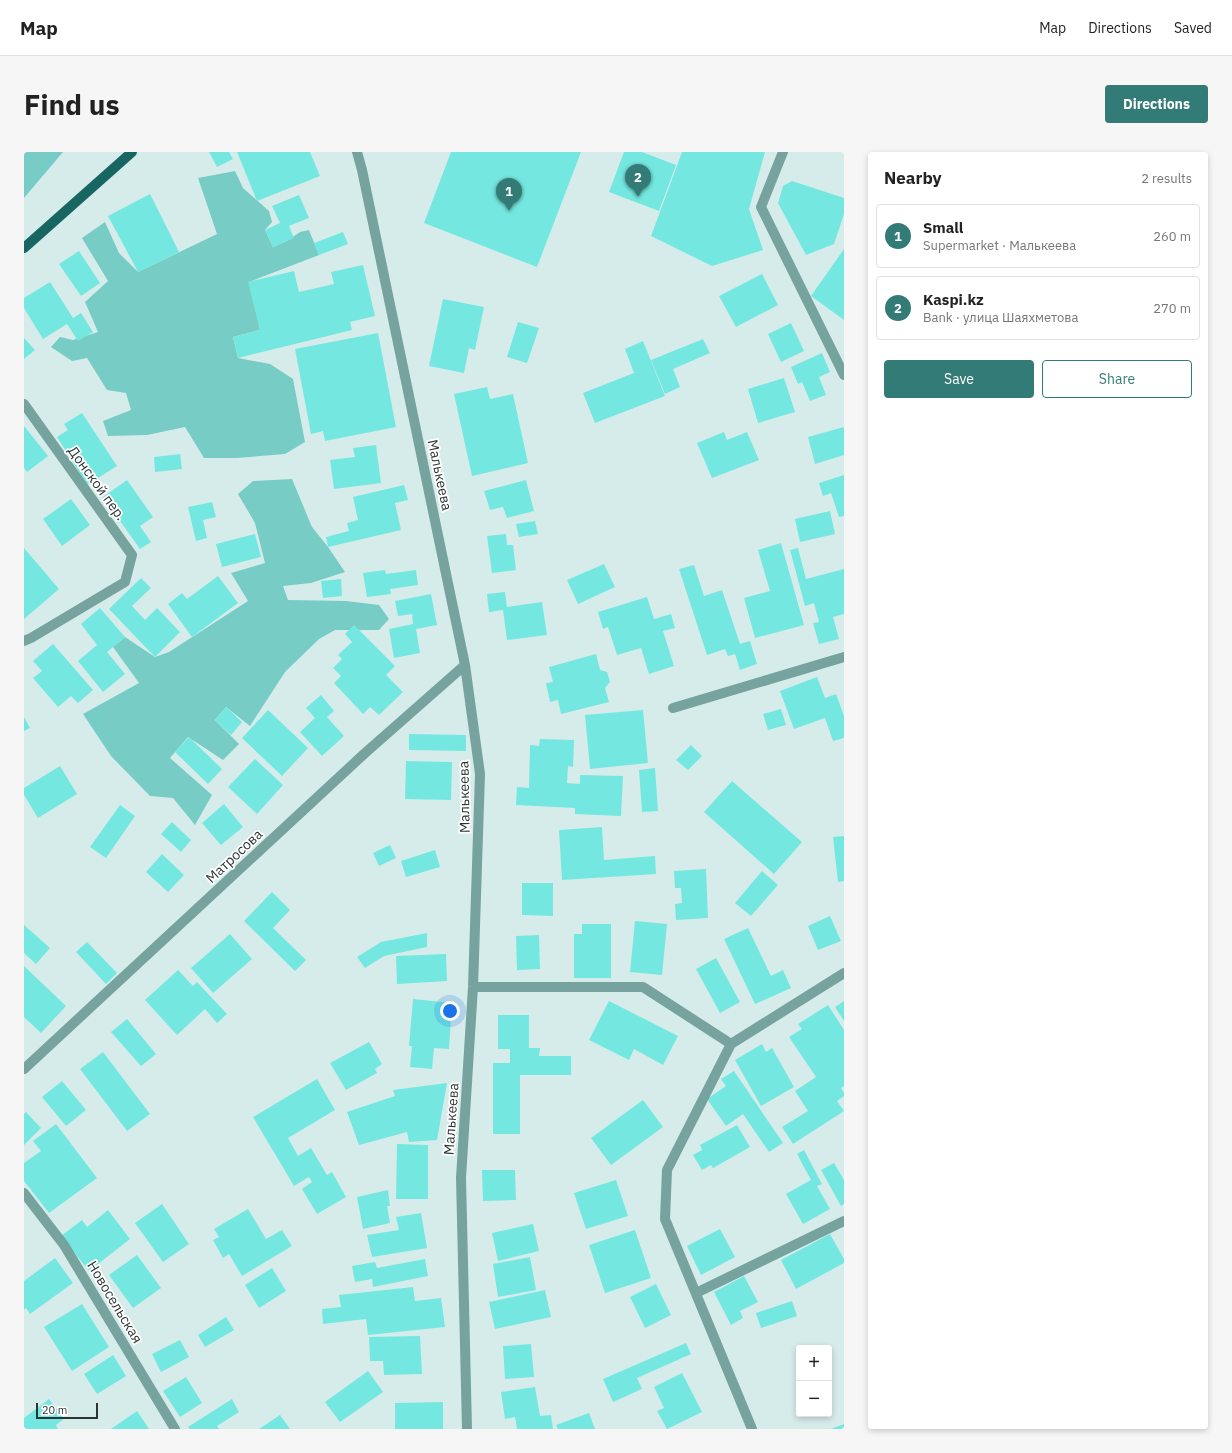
<!DOCTYPE html>
<html lang="en">
<head>
<meta charset="utf-8">
<style>
	:root { --surface:#fff; --page:#f6f6f6; --text:#222; --muted:#767676; --line:#e0e0e0; --accent:#337b76 }
	body { margin:0; font-family:"IBM Plex Sans",sans-serif; background:var(--page); color:var(--text) }
	.controls { position:absolute; right:12px; bottom:12px; display:grid; overflow:hidden; border-radius:4px; box-shadow:0 2px 6px #0003 }
	.controls button { width:36px; height:36px; display:grid; place-items:center; padding:0; border:0; border-bottom:1px solid var(--line); background:var(--surface); color:var(--text); font:20px sans-serif }
	.scale { position:absolute; left:12px; bottom:10px; width:62px; box-sizing:border-box; padding-left:4px; border:2px solid #2d3534; border-top:0; font-size:11px; line-height:14px; white-space:nowrap; color:#2d3534; -webkit-text-stroke:3px #fff; paint-order:stroke }
	.you { position:absolute; left:426px; top:859px; width:14px; height:14px; margin:-10px; border:3px solid #fff; border-radius:50%; background:#1a73e8; box-shadow:0 0 0 6px #1a73e833 }
	.badge { display:grid; place-items:center; width:26px; height:26px; border-radius:50%; background:var(--accent); color:#fff; font-size:13px; font-weight:700 }
	.pin { position:absolute; translate:-50% -33px; filter:drop-shadow(0 1px 2px #0008) }
	.pin::after { content:''; position:absolute; top:21px; width:14px; height:12px; background:inherit; clip-path:polygon(0 0,100% 0,50% 100%) }
	.list { margin:0; padding:0; list-style:none }
	h2 { display:flex; justify-content:space-between; align-items:center; height:52px; margin:0; padding:0 16px; font-size:17px }
	h2 small { font-size:13px; font-weight:400; color:var(--muted) }
	.list li { display:grid; grid-template-columns:26px 1fr auto; gap:12px; align-items:center; box-sizing:border-box; height:64px; margin:0 8px 8px; padding:0 8px; border:1px solid var(--line); border-radius:4px }
	.list b { display:block; font-size:15px; white-space:nowrap }
	.list p { margin:0; font-size:13px; white-space:nowrap; color:var(--muted) }
	.list em { font-size:13px; font-style:normal; color:var(--muted) }
	.actions { display:flex; gap:8px; padding:12px 16px }
	.actions a { flex:1; padding:9px 0; border:1px solid var(--accent); border-radius:4px; text-align:center; font-size:14px; color:var(--accent) }
	.actions .main { background:var(--accent); color:#fff }
	.map { position:relative; flex:none; width:820px; height:1277px; overflow:hidden; border-radius:4px }
	header { display:flex; align-items:center; gap:24px; box-sizing:border-box; height:56px; padding:0 20px; background:var(--surface); border-bottom:1px solid var(--line) }
	header strong { font-size:19px }
	nav { display:flex; gap:22px; margin-inline-start:auto; font-size:14px }
	.intro { display:flex; align-items:center; justify-content:space-between; box-sizing:border-box; height:96px; padding:0 24px }
	h1 { margin:0; font-size:28px }
	.button { padding:10px 18px; border-radius:4px; background:var(--accent); color:#fff; font-size:14px; font-weight:700 }
	main { display:flex; gap:24px; padding:0 24px }
	aside { flex:1; background:var(--surface); border-radius:4px; box-shadow:0 2px 6px #0003 }
	.map>svg:first-child { display:block }
	.green { fill:#77ccc6 }
	.building { fill:#74e8e0 }
	.lines { fill:none; stroke-linecap:round; stroke-linejoin:round }
	.minor { stroke:#77a39f; stroke-width:10 }
	.major { stroke:#186661; stroke-width:10 }
	.labels { text-anchor:middle; stroke-width:3.5; stroke-linejoin:round; paint-order:stroke }
	.street-label { font-size:14px; fill:#2d3534; stroke:#fff }
</style>
</head>
<body>
<header>
<strong>Map</strong>
<nav><a>Map</a><a>Directions</a><a>Saved</a></nav>
</header>
<div class="intro"><h1>Find us</h1><a class="button">Directions</a></div>
<main>
<div class="map">
<svg width="820" height="1277" viewBox="0 0 820 1277">
	<rect width="100%" height="100%" fill="#d6ecea"/>
	<path class="green" d="M0,0H39L0,46Z
		M211,19L219,36L245,59L248,70L241,78L249,95L263,89L276,80L285,78L295,103L225,130L236,178L209,185L214,206L246,212L269,227L281,290L261,302L213,306H180L161,275L123,283L84,284L79,269L107,258L102,241L83,238L63,206L48,209L27,195L36,185L49,188L74,180L61,150L84,129L58,86L81,70L95,101L114,120L193,82L174,26Z
		M268,327L288,375L304,395L321,420L287,431L259,434L264,448L322,449L355,453L365,467L355,478H311L295,487L261,520L226,574L202,555L191,568L215,592L199,608L164,585L146,606L188,643L171,673L149,646L126,644L87,604L59,562L115,531L89,495L101,485L131,505L145,500L224,449L207,421L241,411L231,371L214,342L229,329Z"/>
	<path class="building" d="M185,0H205L209,7L193,15Z
		M213,0H286L296,24L233,49Z
		M427,0H557L513,115L400,71Z
		M600,0H618L652,13L635,59L585,40Z
		M658,0H741L725,57L739,98L688,114L627,84Z
		M768,29L820,46V62L810,92L782,103L754,51L759,34Z
		M126,42L155,100L114,120L84,64Z
		M275,43L285,66L265,74L270,86L249,95L241,78L256,71L248,54Z
		M319,80L324,92L295,103L290,91Z
		M820,97V168L787,144Z
		M55,99L76,131L57,144L35,112Z
		M339,113L351,164L326,170L328,178L214,206L209,185L236,178L224,130L270,119L275,140L310,132L307,120Z
		M738,122L754,153L712,175L695,144Z
		M26,130L49,166L57,161L69,180L54,189L43,172L19,187L0,156V146Z
		M419,147L460,155L451,198L445,196L440,221L405,214Z
		M494,170L515,176L503,211L483,205Z
		M767,171L780,199L757,210L744,182Z
		M354,181L372,275L301,289L299,279L287,282L271,197Z
		M0,186L11,198L0,207Z
		M679,187L686,201L649,217L656,235L641,242L627,208Z
		M619,189L641,244L571,271L559,241L610,221L601,197Z
		M798,201L806,220L795,225L802,243L786,249L778,230L774,232L767,215Z
		M760,226L771,260L734,271L724,237Z
		M463,235L466,247L489,242L504,311L448,324L430,242Z
		M58,261L93,314L63,333L33,285L44,278L40,272Z
		M0,274L24,304L3,320L0,316Z
		M820,275V303L791,312L784,285Z
		M700,280L703,288L723,280L735,308L688,326L673,291Z
		M352,293L357,331L310,337L306,308L331,305L329,296Z
		M156,302L158,317L131,320L130,305Z
		M820,323V364L815,365L807,341L799,344L795,331Z
		M103,328L129,365L116,374L127,390L116,397L79,345Z
		M502,328L510,359L483,366L479,355L466,358L460,339Z
		M380,333L384,348L371,351L377,378L304,395L302,385L325,379L323,371L334,368L329,345Z
		M47,347L66,373L38,394L19,367Z
		M188,350L192,365L179,368L183,386L172,389L164,355Z
		M806,359L811,382L776,390L771,367Z
		M511,369L514,382L495,385L492,372Z
		M231,382L237,405L198,415L192,392Z
		M482,382L483,393H489L492,418L468,421L463,384Z
		M757,391L780,473L731,486L720,446L746,439L734,398Z
		M0,396L35,437L0,467Z
		M774,396L782,427L820,417V462L809,465L815,487L795,492L789,471L795,470L790,451L781,454L766,398Z
		M580,412L591,435L554,452L543,428Z
		M670,413L680,444L698,438L716,492L726,489L733,512L716,518L711,502L704,504L701,497L683,503L655,417Z
		M361,418L362,422L392,418L394,433L366,437L367,442L343,445L339,421Z
		M194,424L214,451L168,485L144,452L158,441L163,447Z
		M117,426L127,436L108,454L121,468L133,456L156,480L131,505L85,457Z
		M317,427L318,444L299,446L297,429Z
		M481,440L483,455L518,450L523,483L483,488L479,458L465,460L463,442Z
		M407,442L413,473L392,477L396,501L370,506L365,477L389,472L388,462L374,464L371,449Z
		M623,445L630,467L647,462L651,476L639,479L650,514L625,522L617,496L593,503L584,475L579,477L574,460Z
		M76,456L101,485L83,500L101,522L79,540L54,509L73,493L57,472Z
		M330,473L371,514L362,523L379,540L355,563L346,555L339,562L310,531L317,524L309,516L318,507L314,503L328,490L321,482Z
		M29,492L69,538L54,551L47,544L34,555L9,526L18,519L9,509Z
		M572,502L576,518L583,520L586,530L581,536L585,550L537,562L534,548L526,550L522,531L529,530L525,515Z
		M793,525L801,546L812,542L820,564V586L809,589L801,566L770,577L756,539Z
		M297,543L310,559L303,565L320,584L298,604L276,580L291,566L282,556Z
		M202,555L218,570L207,583L191,568Z
		M757,557L762,573L744,578L739,562Z
		M244,558L284,596L258,624L218,586Z
		M619,558L624,611L566,617L561,563Z
		M0,565L6,576L0,579Z
		M385,582L442,583V599L385,598Z
		M165,585L198,617L184,632L151,600Z
		M516,587L550,588L549,615L544,614L543,631L556,632V623L599,624L597,664L551,662V656L492,653L493,635L505,636L506,593L515,594Z
		M667,593L678,604L664,618L652,608Z
		M231,607L259,633L233,662L204,635Z
		M382,609L428,610L427,648L381,647Z
		M36,614L53,642L14,666L0,643V636Z
		M631,616L634,659L618,660L615,618Z
		M708,629L778,690L750,722L680,660Z
		M200,652L219,675L197,693L178,671Z
		M96,653L111,664L82,706L66,695Z
		M148,670L167,688L157,700L137,682Z
		M578,675L580,708L631,704L632,722L538,728L535,678Z
		M820,684V729L814,730L809,685Z
		M366,693L372,706L355,714L349,701Z
		M411,698L416,715L382,725L377,709Z
		M138,702L160,723L144,740L122,720Z
		M682,717L684,766L652,768L651,752L658,751L657,736H651L650,719Z
		M738,719L754,733L727,764L711,751Z
		M498,731H529V764L498,763Z
		M248,740L266,758L249,776L282,808L271,819L220,769Z
		M806,764L817,789L794,798L784,774Z
		M611,769L643,772L638,823L606,820Z
		M558,772H587V826H550V782H558Z
		M0,773L26,796L12,812L0,801Z
		M724,776L747,824L759,818L767,836L731,852L700,787Z
		M403,781V795L360,804L341,816L333,805L357,790Z
		M206,782L228,807L189,841L167,816Z
		M515,783L516,817L493,818L492,784Z
		M63,790L93,821L82,832L52,800Z
		M422,802L423,829L373,832L372,804Z
		M692,806L716,850L696,861L672,817Z
		M0,814L42,854L17,881L0,865Z
		M154,818L169,834L173,830L203,862L193,871L181,857L153,883L121,848Z
		M389,847L428,851L425,897L410,896L408,917L386,915L388,894H385Z
		M585,849L654,884L639,913L610,897L605,908L565,888Z
		M820,849V869L811,855Z
		M804,853L820,878V934L817,936L820,941V944L813,949L820,959L769,992L758,975L784,959L771,939L792,925L765,885L778,877L774,872Z
		M474,863H505V896H516L515,904H547V923H496V982H469V911H486V897H474Z
		M103,867L132,902L117,914L87,880Z
		M345,890L358,912L351,917L353,921L322,938L306,911Z
		M738,892L742,900L748,896L770,935L737,954L711,908Z
		M79,900L126,962L103,979L56,917Z
		M710,919L759,991L745,1000L719,962L702,974L683,947L702,934L697,927Z
		M293,927L311,958L264,986L274,1004L287,996L303,1023L308,1020L322,1045L293,1062L278,1037L288,1030L285,1025L270,1034L229,965Z
		M38,929L62,958L42,974L18,945Z
		M423,931L413,988L385,990L383,980L335,993L323,960L371,944L369,938Z
		M619,948L639,975L587,1013L567,986Z
		M2,960L17,976L0,993V962Z
		M32,972L73,1026L25,1061L0,1029V1011L17,999L9,989Z
		M713,973L726,995L689,1016L687,1013L678,1018L669,1003L678,998L676,993Z
		M373,992L404,993V1047H372Z
		M780,998L798,1032L793,1034L806,1057L779,1072L762,1042L787,1028L773,1002Z
		M810,1011L820,1028V1052L817,1054L797,1018Z
		M458,1018H491L492,1048L459,1049Z
		M592,1028L604,1064L562,1077L550,1041Z
		M364,1038L366,1054H363L366,1071L339,1077L333,1045Z
		M138,1052L165,1092L139,1110L111,1071Z
		M224,1057L242,1087L258,1078L268,1094L218,1124L205,1102L199,1106L189,1088L195,1085L190,1077Z
		M84,1058L106,1087L65,1119L37,1084L58,1068L63,1075Z
		M397,1061L403,1096L348,1105L343,1083L375,1078L372,1065Z
		M509,1072L515,1099L474,1109L468,1081Z
		M696,1077L711,1105L677,1123L663,1094Z
		M611,1078L627,1126L581,1141L565,1093Z
		M806,1082L820,1107V1111L772,1137L757,1108Z
		M113,1103L137,1136L109,1156L85,1123Z
		M506,1105L512,1138L474,1145L469,1112Z
		M31,1106L49,1131L6,1162L2,1156L0,1158V1129Z
		M401,1107L404,1124L349,1135L348,1127L331,1130L328,1114L351,1110L353,1116Z
		M248,1116L262,1139L235,1156L221,1133Z
		M720,1124L734,1150L716,1159L719,1166L707,1173L690,1140Z
		M632,1132L647,1163L621,1176L606,1145Z
		M389,1135L391,1149L417,1146L421,1175L344,1183L342,1167L299,1172L298,1157L317,1155L315,1143Z
		M521,1138L527,1165L471,1177L465,1150Z
		M768,1149L773,1164L737,1176L732,1161Z
		M58,1152L85,1195L48,1219L20,1175Z
		M202,1165L210,1178L181,1195L174,1183Z
		M396,1184L398,1222L360,1223L359,1209H346L345,1185Z
		M156,1188L165,1205L137,1220L128,1202Z
		M662,1191L667,1202L613,1226L618,1237L589,1250L579,1227Z
		M507,1192L510,1225L481,1227L479,1194Z
		M89,1203L102,1224L73,1242L60,1222Z
		M344,1219L359,1240L316,1270L301,1250Z
		M658,1221L678,1260L643,1277L633,1259L640,1256L630,1235Z
		M162,1225L178,1251L156,1265L139,1239Z
		M511,1235L516,1264L527,1263L529,1277H493L491,1265L481,1267L477,1240Z
		M25,1247L40,1267L32,1273L34,1277H0V1266Z
		M208,1247L215,1260L193,1274L195,1277H166L164,1275Z
		M419,1250V1277H371V1251Z
		M113,1259L125,1277H87Z
		M565,1261L571,1277H534L532,1273Z
		M256,1263L266,1277H235Z
		M820,1272V1277H807Z"/>
	<g class="lines">
		<path class="minor" d="M333,0L338,18L441,513L456,622L449,835L437,1026L443,1277
			M759,0L737,55L820,223
			M0,252L108,403L101,430L7,486L0,489
			M649,556L820,505
			M449,835H619L707,892L820,821
			M707,892L643,1018L641,1067L728,1277
			M0,917L340,602L441,513
			M0,1041L40,1093L151,1277
			M672,1141L820,1069"/>
		<path class="major" d="M0,96L108,0"/>
	</g>
	<g class="labels">
		<g class="street-label">
			<text transform="translate(416 323) rotate(78)" y="5">Малькеева</text>
			<text transform="translate(73 331) rotate(54)" y="5">Донской пер.</text>
			<text transform="translate(440 645) rotate(-91)" y="5">Малькеева</text>
			<text transform="translate(210 704) rotate(-43)" y="5">Матросова</text>
			<text transform="translate(427 967) rotate(-86)" y="5">Малькеева</text>
			<text transform="translate(91 1150) rotate(59)" y="5">Новосельская</text>
		</g>
	</g>
</svg>
<div class="controls">
<button>+</button>
<button>−</button>
</div>
<div class="scale">20 m</div>
<div class="you"></div>
<div class="pin badge" style="left:485px;top:59px">1</div>
<div class="pin badge" style="left:614px;top:45px">2</div>
</div>
<aside>
<h2>Nearby<small>2 results</small></h2>
<ul class="list">
<li><span class="badge">1</span><div><b>Small</b><p>Supermarket · Малькеева</p></div><em>260 m</em></li>
<li><span class="badge">2</span><div><b>Kaspi.kz</b><p>Bank · улица Шаяхметова</p></div><em>270 m</em></li>
</ul>
<div class="actions"><a class="main">Save</a><a>Share</a></div>
</aside>
</main>
</body>
</html>
